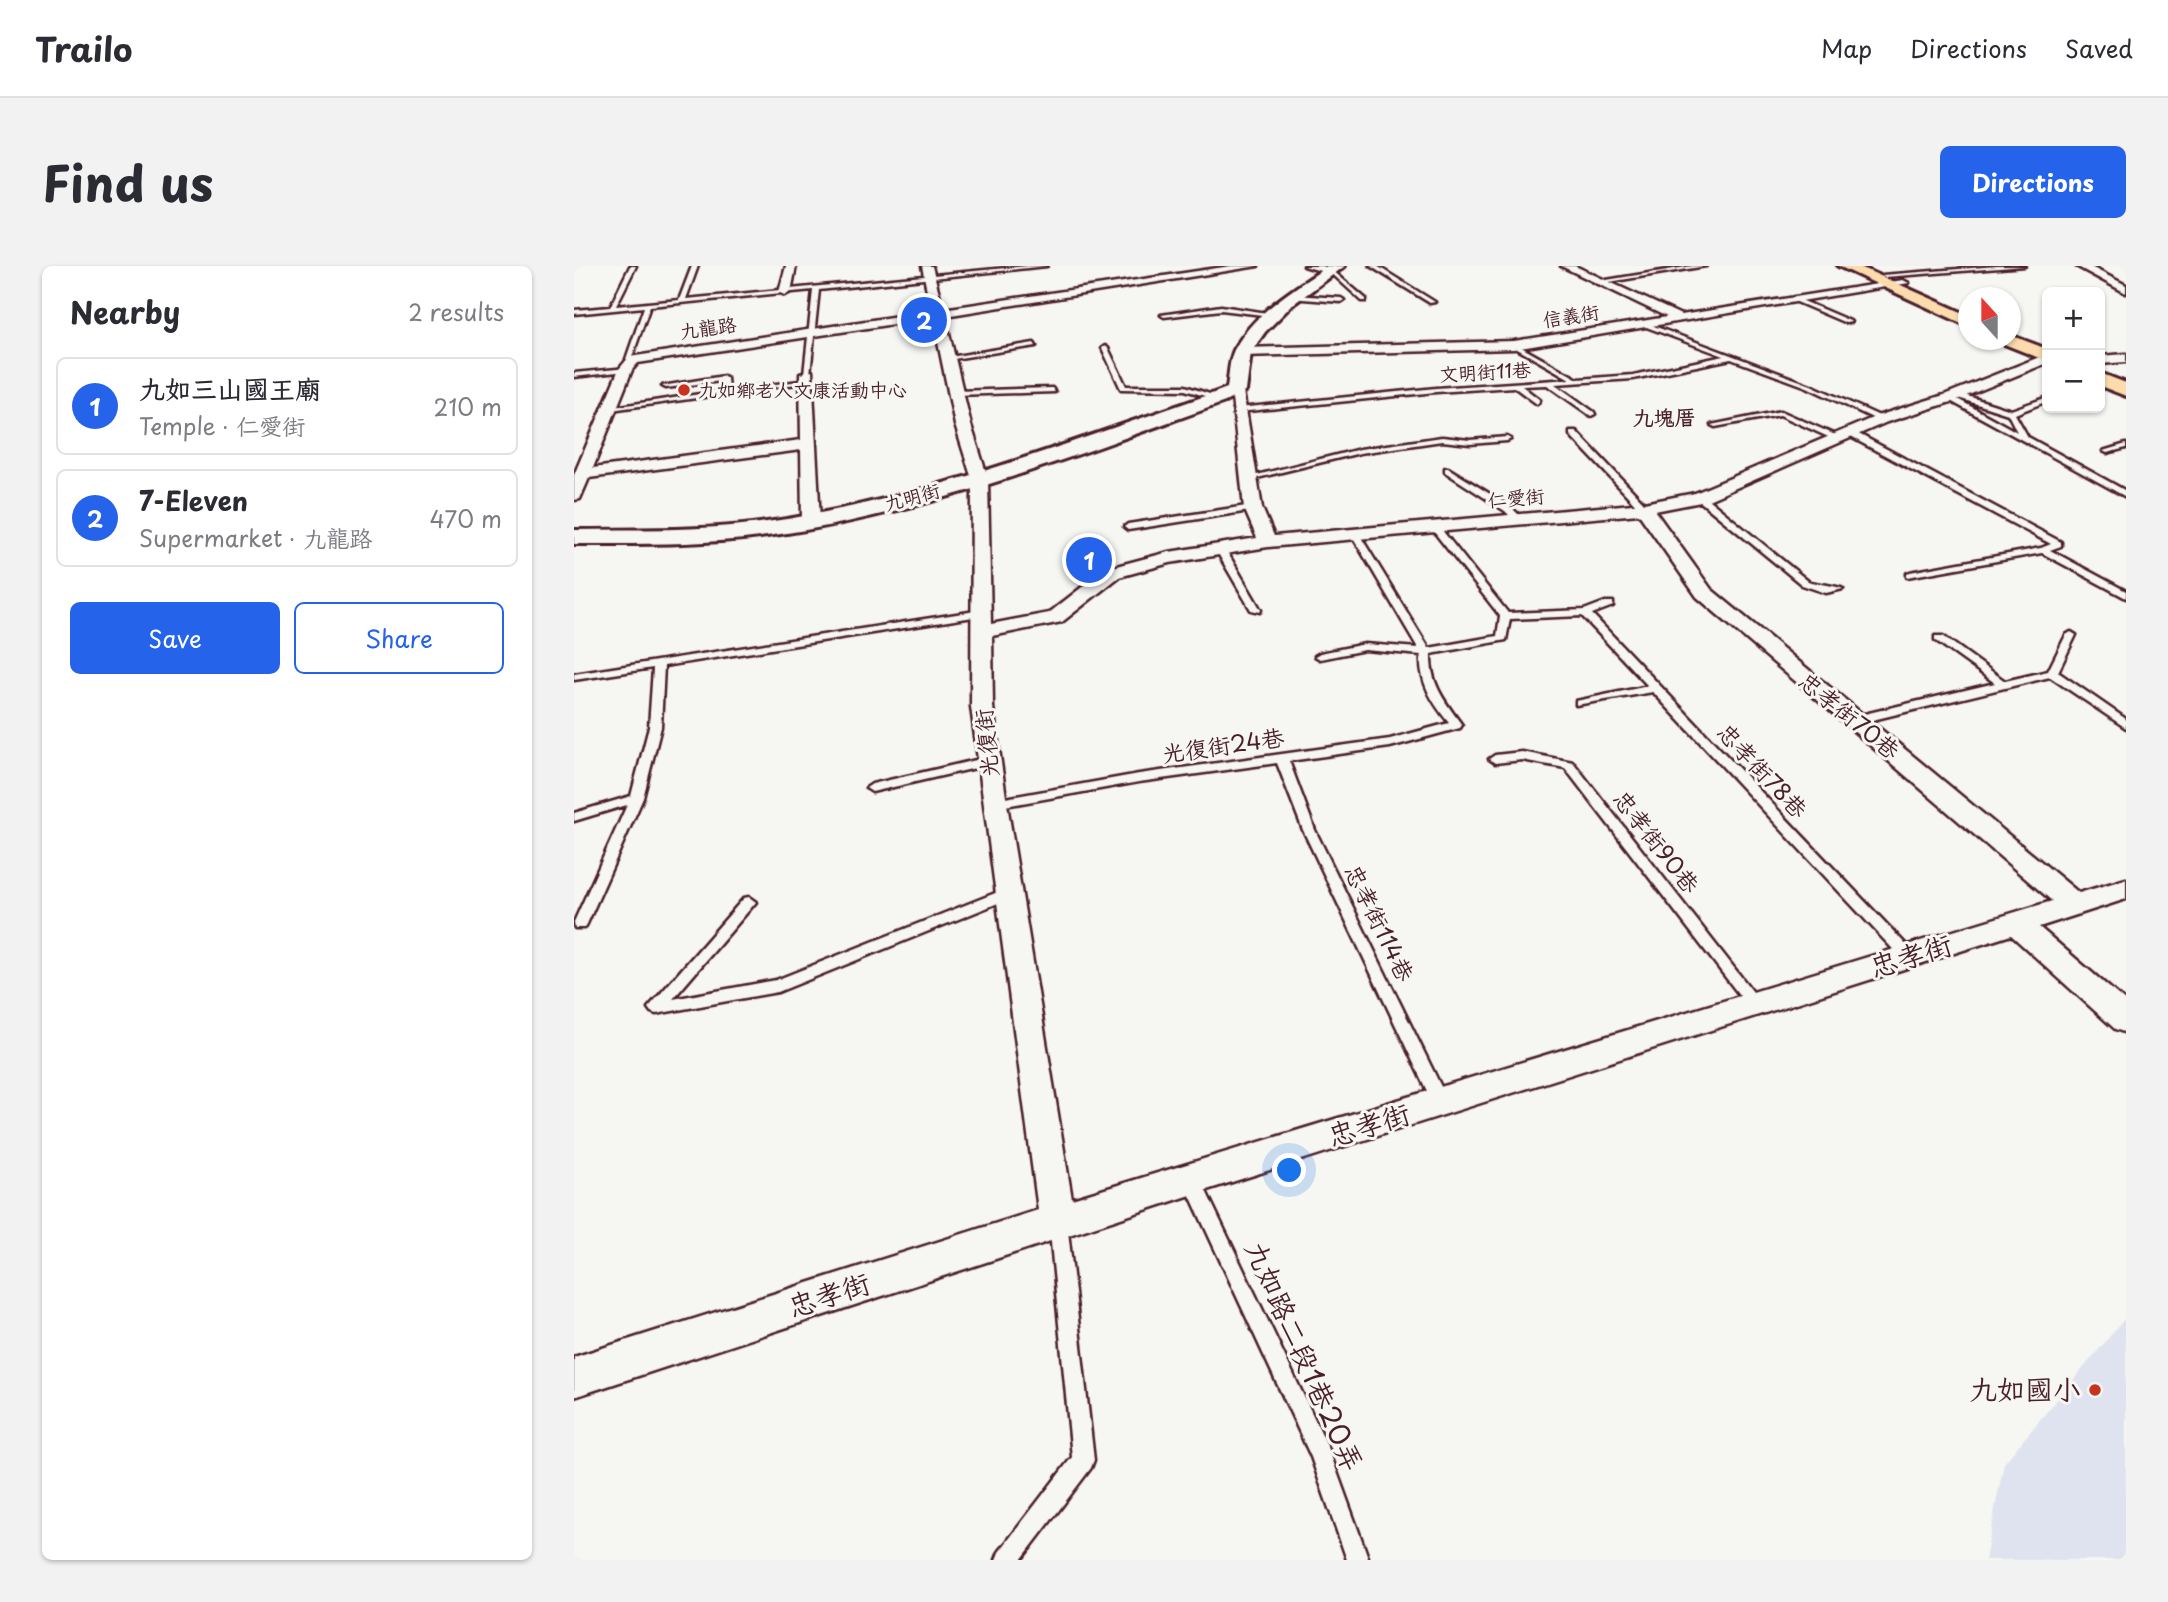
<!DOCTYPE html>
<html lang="en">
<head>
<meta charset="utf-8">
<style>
	:root { --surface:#fff; --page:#f2f2f3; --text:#2b2b33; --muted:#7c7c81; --line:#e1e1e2; --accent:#2563eb }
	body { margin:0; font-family:"Playpen Sans","LXGW WenKai TC",sans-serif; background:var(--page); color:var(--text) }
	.controls { position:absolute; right:21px; top:21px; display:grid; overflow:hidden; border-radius:10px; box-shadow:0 2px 5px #0004 }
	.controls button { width:63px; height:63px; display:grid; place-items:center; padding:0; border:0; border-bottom:2px solid var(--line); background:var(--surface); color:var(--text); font:35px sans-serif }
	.compass { position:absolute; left:1384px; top:21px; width:63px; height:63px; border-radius:50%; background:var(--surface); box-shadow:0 2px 5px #0004; rotate:339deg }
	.you { position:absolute; left:716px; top:905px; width:24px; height:24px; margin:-18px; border:5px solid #fff; border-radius:50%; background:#1a73e8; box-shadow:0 0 0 10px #1a73e833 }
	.badge { display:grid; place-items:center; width:46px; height:46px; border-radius:50%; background:var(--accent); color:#fff; font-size:23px; font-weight:700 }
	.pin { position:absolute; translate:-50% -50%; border:4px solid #fff; box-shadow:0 2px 7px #0006 }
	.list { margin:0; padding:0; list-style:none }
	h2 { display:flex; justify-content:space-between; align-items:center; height:91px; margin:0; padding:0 28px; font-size:30px }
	h2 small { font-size:23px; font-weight:400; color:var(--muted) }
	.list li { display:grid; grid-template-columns:46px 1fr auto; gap:21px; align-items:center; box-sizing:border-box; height:98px; margin:0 14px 14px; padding:0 14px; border:2px solid var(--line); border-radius:10px }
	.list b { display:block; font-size:26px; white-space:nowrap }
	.list p { margin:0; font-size:23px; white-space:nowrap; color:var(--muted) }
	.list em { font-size:23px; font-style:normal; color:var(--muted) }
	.actions { display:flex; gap:14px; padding:21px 28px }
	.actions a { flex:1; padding:16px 0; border:2px solid var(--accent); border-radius:10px; text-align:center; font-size:24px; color:var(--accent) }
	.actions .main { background:var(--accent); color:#fff }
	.map { position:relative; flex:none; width:1552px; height:1294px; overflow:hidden; border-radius:10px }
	header { display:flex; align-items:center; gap:42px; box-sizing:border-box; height:98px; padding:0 35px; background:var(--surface); border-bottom:2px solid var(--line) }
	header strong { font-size:33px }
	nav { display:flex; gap:38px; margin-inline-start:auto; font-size:24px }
	.intro { display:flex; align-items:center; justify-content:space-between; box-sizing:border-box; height:168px; padding:0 42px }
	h1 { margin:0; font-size:49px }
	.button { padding:18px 32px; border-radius:10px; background:var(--accent); color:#fff; font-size:24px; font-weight:700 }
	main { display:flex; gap:42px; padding:0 42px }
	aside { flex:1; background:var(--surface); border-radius:10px; box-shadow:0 2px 5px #0004 }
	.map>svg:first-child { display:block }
	.built { fill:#dfe3ef }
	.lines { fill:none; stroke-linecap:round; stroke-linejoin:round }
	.lane-casing { stroke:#4a1f2b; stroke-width:5 }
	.street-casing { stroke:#4a1f2b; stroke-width:5 }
	.secondary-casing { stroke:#4a1f2b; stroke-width:6 }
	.primary-casing { stroke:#4a1f2b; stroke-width:6 }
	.lane { fill:#f6f6f2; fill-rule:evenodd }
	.street { fill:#f6f6f2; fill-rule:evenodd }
	.secondary { fill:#f6f6f2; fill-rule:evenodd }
	.primary { fill:#fcdcac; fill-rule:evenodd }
	.poi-dot { fill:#c8321e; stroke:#f6f6f2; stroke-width:2.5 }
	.labels { text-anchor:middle; stroke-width:6; stroke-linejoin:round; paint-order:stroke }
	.far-street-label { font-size:19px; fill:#4a1f2b; stroke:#f6f6f2 }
	.far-poi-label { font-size:19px; fill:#4a1f2b; stroke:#f6f6f2; text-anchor:start }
	.far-quarter-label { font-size:21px; font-weight:bold; fill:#4a1f2b; stroke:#f6f6f2 }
	.street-label { font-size:23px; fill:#4a1f2b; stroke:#f6f6f2 }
	.near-street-label { font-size:28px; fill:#4a1f2b; stroke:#f6f6f2 }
	.near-poi-label { font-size:28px; fill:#4a1f2b; stroke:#f6f6f2; text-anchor:end }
</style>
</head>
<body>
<header>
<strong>Trailo</strong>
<nav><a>Map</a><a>Directions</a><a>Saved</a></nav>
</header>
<div class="intro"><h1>Find us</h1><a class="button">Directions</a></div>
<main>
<aside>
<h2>Nearby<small>2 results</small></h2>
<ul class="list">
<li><span class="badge">1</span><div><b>九如三山國王廟</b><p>Temple · 仁愛街</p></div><em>210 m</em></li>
<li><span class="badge">2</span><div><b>7-Eleven</b><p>Supermarket · 九龍路</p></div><em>470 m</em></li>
</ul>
<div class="actions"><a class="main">Save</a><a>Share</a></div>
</aside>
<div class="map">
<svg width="1552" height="1294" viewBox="0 0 1552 1294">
	<rect width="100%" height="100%" fill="#f6f6f2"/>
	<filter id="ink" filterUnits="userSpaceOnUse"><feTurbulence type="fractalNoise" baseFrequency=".0143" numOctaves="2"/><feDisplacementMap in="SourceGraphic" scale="14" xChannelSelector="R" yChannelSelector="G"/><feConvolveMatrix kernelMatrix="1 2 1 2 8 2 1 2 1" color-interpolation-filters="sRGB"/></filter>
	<g filter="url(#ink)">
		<path class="built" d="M1552,1051V1294H1411L1430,1197Z"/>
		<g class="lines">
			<defs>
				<path id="lane" d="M56,0H62L42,40L105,34L118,0H124L112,33L453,0H473L245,24L236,108L233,110L230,108L239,24L76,40L58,91L63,94L60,96L52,93L70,41L0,48V44L36,41Z
					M796,0H803L861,36L856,37Z
					M1118,0H1132L1023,18L1020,16Z
					M1423,0H1451L1311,11L1308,9Z
					M754,4H758L792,33V35H788Z
					M718,29L767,32L770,34L767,36L716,32Z
					M1220,31L1276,55L1277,56L1272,57L1218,34Z
					M647,40L700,48L697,50L647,44L590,51L587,49Z
					M1069,56L1237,119L1312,153L1305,155L1233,121L1157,93L1059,113L981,118L1020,146L1021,148L1017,150L973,119L948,120L966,134L963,138L940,121L862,126L665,146L661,144L665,142L862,122L996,113L938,80L940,77L1004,113L1059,109L1150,90L1067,59Z
					M460,77L462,80L373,94L370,92Z
					M531,80L534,82L552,120H611L648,132L644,134L611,124L547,123L528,82Z
					M54,102L52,105L0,111V107Z
					M150,110L153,112L154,124L234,114L237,116L37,144L33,142L146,125L147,115L92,122L88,120Z
					M478,122L481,126L381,129L377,127L381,125Z
					M1384,127L1437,144L1471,132V136L1441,148L1454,171L1552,225V231L1371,132L1378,130L1443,166L1434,148L1381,131Z
					M1207,145L1268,172L1261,174L1206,149L1141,161L1137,159Z
					M996,165H1002L1073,240V244H1067L996,169Z
					M1273,165H1279L1487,276V280L1476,284L1552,325V332L1468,287L1333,311V307L1336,306L1467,282L1477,278L1273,169Z
					M868,171L896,174L933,171L937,173L933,175L896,178L868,175L786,187L675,214L671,212L786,183Z
					M1552,178V182L1533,187L1529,185Z
					M874,202L937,241L947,251V255H941L931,245L871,206V202Z
					M1123,229H1129L1234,315C1243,318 1265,320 1269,323L1252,327L1228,319L1123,233Z
					M679,239L683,242L682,244L554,264L550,261L554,258Z
					M857,258H863L934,347L1010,344L1031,336H1039V340L1018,348L1340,687L1342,691L1340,695H1330L1079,426L1002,439V435L1074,420L1008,350L936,353L932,374L857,388C856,418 871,436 888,459L886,462L816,481L715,495L741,564L875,837L873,842L867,844L861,842L729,564L703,497L565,516L420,542L416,541L414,538L416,535L420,534L565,508L816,473L875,457C859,437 845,416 847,389L791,384L746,393L741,390L746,387L791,378L844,382L777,268L781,265L785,268L855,382L923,370L926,350L857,262Z
					M644,282L652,284L687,344L686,346L677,344L642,284Z
					M408,344L412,345V349L90,400L87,461L69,532L13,658L11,662H1L0,656L53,539L0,555V547L57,530L75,461L79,402L0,414V408Z
					M1497,366L1502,369L1484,406L1552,453V462L1476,411L1282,458L1276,454L1282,450L1421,417L1361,374V370H1369L1431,415L1474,405L1492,369Z
					M948,486L999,496L1186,735L1189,739L1186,743L1181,745L1176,743L991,502L948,494L921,497L915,493L921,489Z
					M415,491L421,495L419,498L298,526L292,522L298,518Z
					M434,622L439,623L441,627L439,631L204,726L82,748L77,746L74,742L170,632L175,631L182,636L99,733L202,714Z
					M617,904L623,906L754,1181L795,1294H773L737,1191L608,912L611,906Z
					M484,947L490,950L493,956L520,1194L517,1202L447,1294H422L425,1286L498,1191L475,956L478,950Z"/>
				<path id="street" d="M212,0H222L217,26L211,29L205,26Z
					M348,0H358L369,43L657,0H684L371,50L397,159L414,213L417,358L475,347L531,303L595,286L683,272L670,242L657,122L669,125L688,242L700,270L1070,237L1121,227L1303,150L1370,129L1473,88V97L1380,135L1313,156L1132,235L1081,245L1137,323L1505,627L1552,613V633L1465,661L1552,736V767L1541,763L1437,669L617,929L0,1131V1091L464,944L397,441L398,213L381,159L359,52L64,97L58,104L19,202L227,174L226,108L238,105L246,255L243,259H231L228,255L227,184L15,212L6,233L0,234V209L45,103L55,91L357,45ZM1065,248L1123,331L1478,635L498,933L433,538L419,441L418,370L488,356L545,311L596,297L694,281Z
					M730,0H749L762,5L756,8Z
					M987,0H1001L1107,49L1329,14L1335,17L940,83L668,90L661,86L668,82L940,75L1093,51Z
					M1502,0H1515L1552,19V27Z
					M1552,88V96L1526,98V90Z"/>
				<path id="secondary" d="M754,0H771L718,39L691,66L677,86L672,125L651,136C499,190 347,250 186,271C125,279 62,278 0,278V264C62,263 125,265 186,257C342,236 490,178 637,128L653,122C655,110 655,94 660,84C680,46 720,23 754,0Z"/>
				<path id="primary" d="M1264,0H1284L1394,49V60Z
					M1436,69L1473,83V95L1430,78L1428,74H1436Z
					M1526,107L1552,117V130L1526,120Z"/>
			</defs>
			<use href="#lane" class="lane-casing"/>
			<use href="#street" class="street-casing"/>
			<use href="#secondary" class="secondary-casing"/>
			<use href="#primary" class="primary-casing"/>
			<use href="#lane" class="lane"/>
			<use href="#street" class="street"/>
			<use href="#secondary" class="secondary"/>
			<use href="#primary" class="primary"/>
		</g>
	</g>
	<g class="poi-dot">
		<circle cx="110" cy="124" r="7"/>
		<circle cx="1521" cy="1124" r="7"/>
	</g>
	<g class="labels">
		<g class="far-street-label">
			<text transform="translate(997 50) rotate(-9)" y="7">信義街</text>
			<text transform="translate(134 62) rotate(-8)" y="7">九龍路</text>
			<text transform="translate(911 106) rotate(-3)" y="7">文明街11巷</text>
			<text transform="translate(338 231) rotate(-15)" y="7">九明街</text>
			<text transform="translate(942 232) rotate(-5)" y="7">仁愛街</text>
		</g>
		<g class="far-poi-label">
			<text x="124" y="131">九如鄉老人文康活動中心</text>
		</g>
		<g class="far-quarter-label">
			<text x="1090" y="159">九塊厝</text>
		</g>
		<g class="street-label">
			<text transform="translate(1275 450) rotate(39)" y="8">忠孝街70巷</text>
			<text transform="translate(413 477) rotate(-96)" y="8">光復街</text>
			<text transform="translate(649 480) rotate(-8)" y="8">光復街24巷</text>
			<text transform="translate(1188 505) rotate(47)" y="8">忠孝街78巷</text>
			<text transform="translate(1082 576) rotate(52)" y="8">忠孝街90巷</text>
			<text transform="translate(805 657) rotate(64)" y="8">忠孝街114巷</text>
		</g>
		<g class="near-street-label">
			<text transform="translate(1337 690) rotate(-17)" y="10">忠孝街</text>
			<text transform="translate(795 859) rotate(-17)" y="10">忠孝街</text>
			<text transform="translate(255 1029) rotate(-18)" y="10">忠孝街</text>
			<text transform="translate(730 1090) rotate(66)" y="10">九如路二段1巷20弄</text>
		</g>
		<g class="near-poi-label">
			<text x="1507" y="1134">九如國小</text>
		</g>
	</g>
</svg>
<div class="controls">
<button>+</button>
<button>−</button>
</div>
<svg class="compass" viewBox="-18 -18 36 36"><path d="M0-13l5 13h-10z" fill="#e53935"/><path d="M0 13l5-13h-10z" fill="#7c7c81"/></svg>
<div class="you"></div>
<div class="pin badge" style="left:515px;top:294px">1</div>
<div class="pin badge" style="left:350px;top:54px">2</div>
</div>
</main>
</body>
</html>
